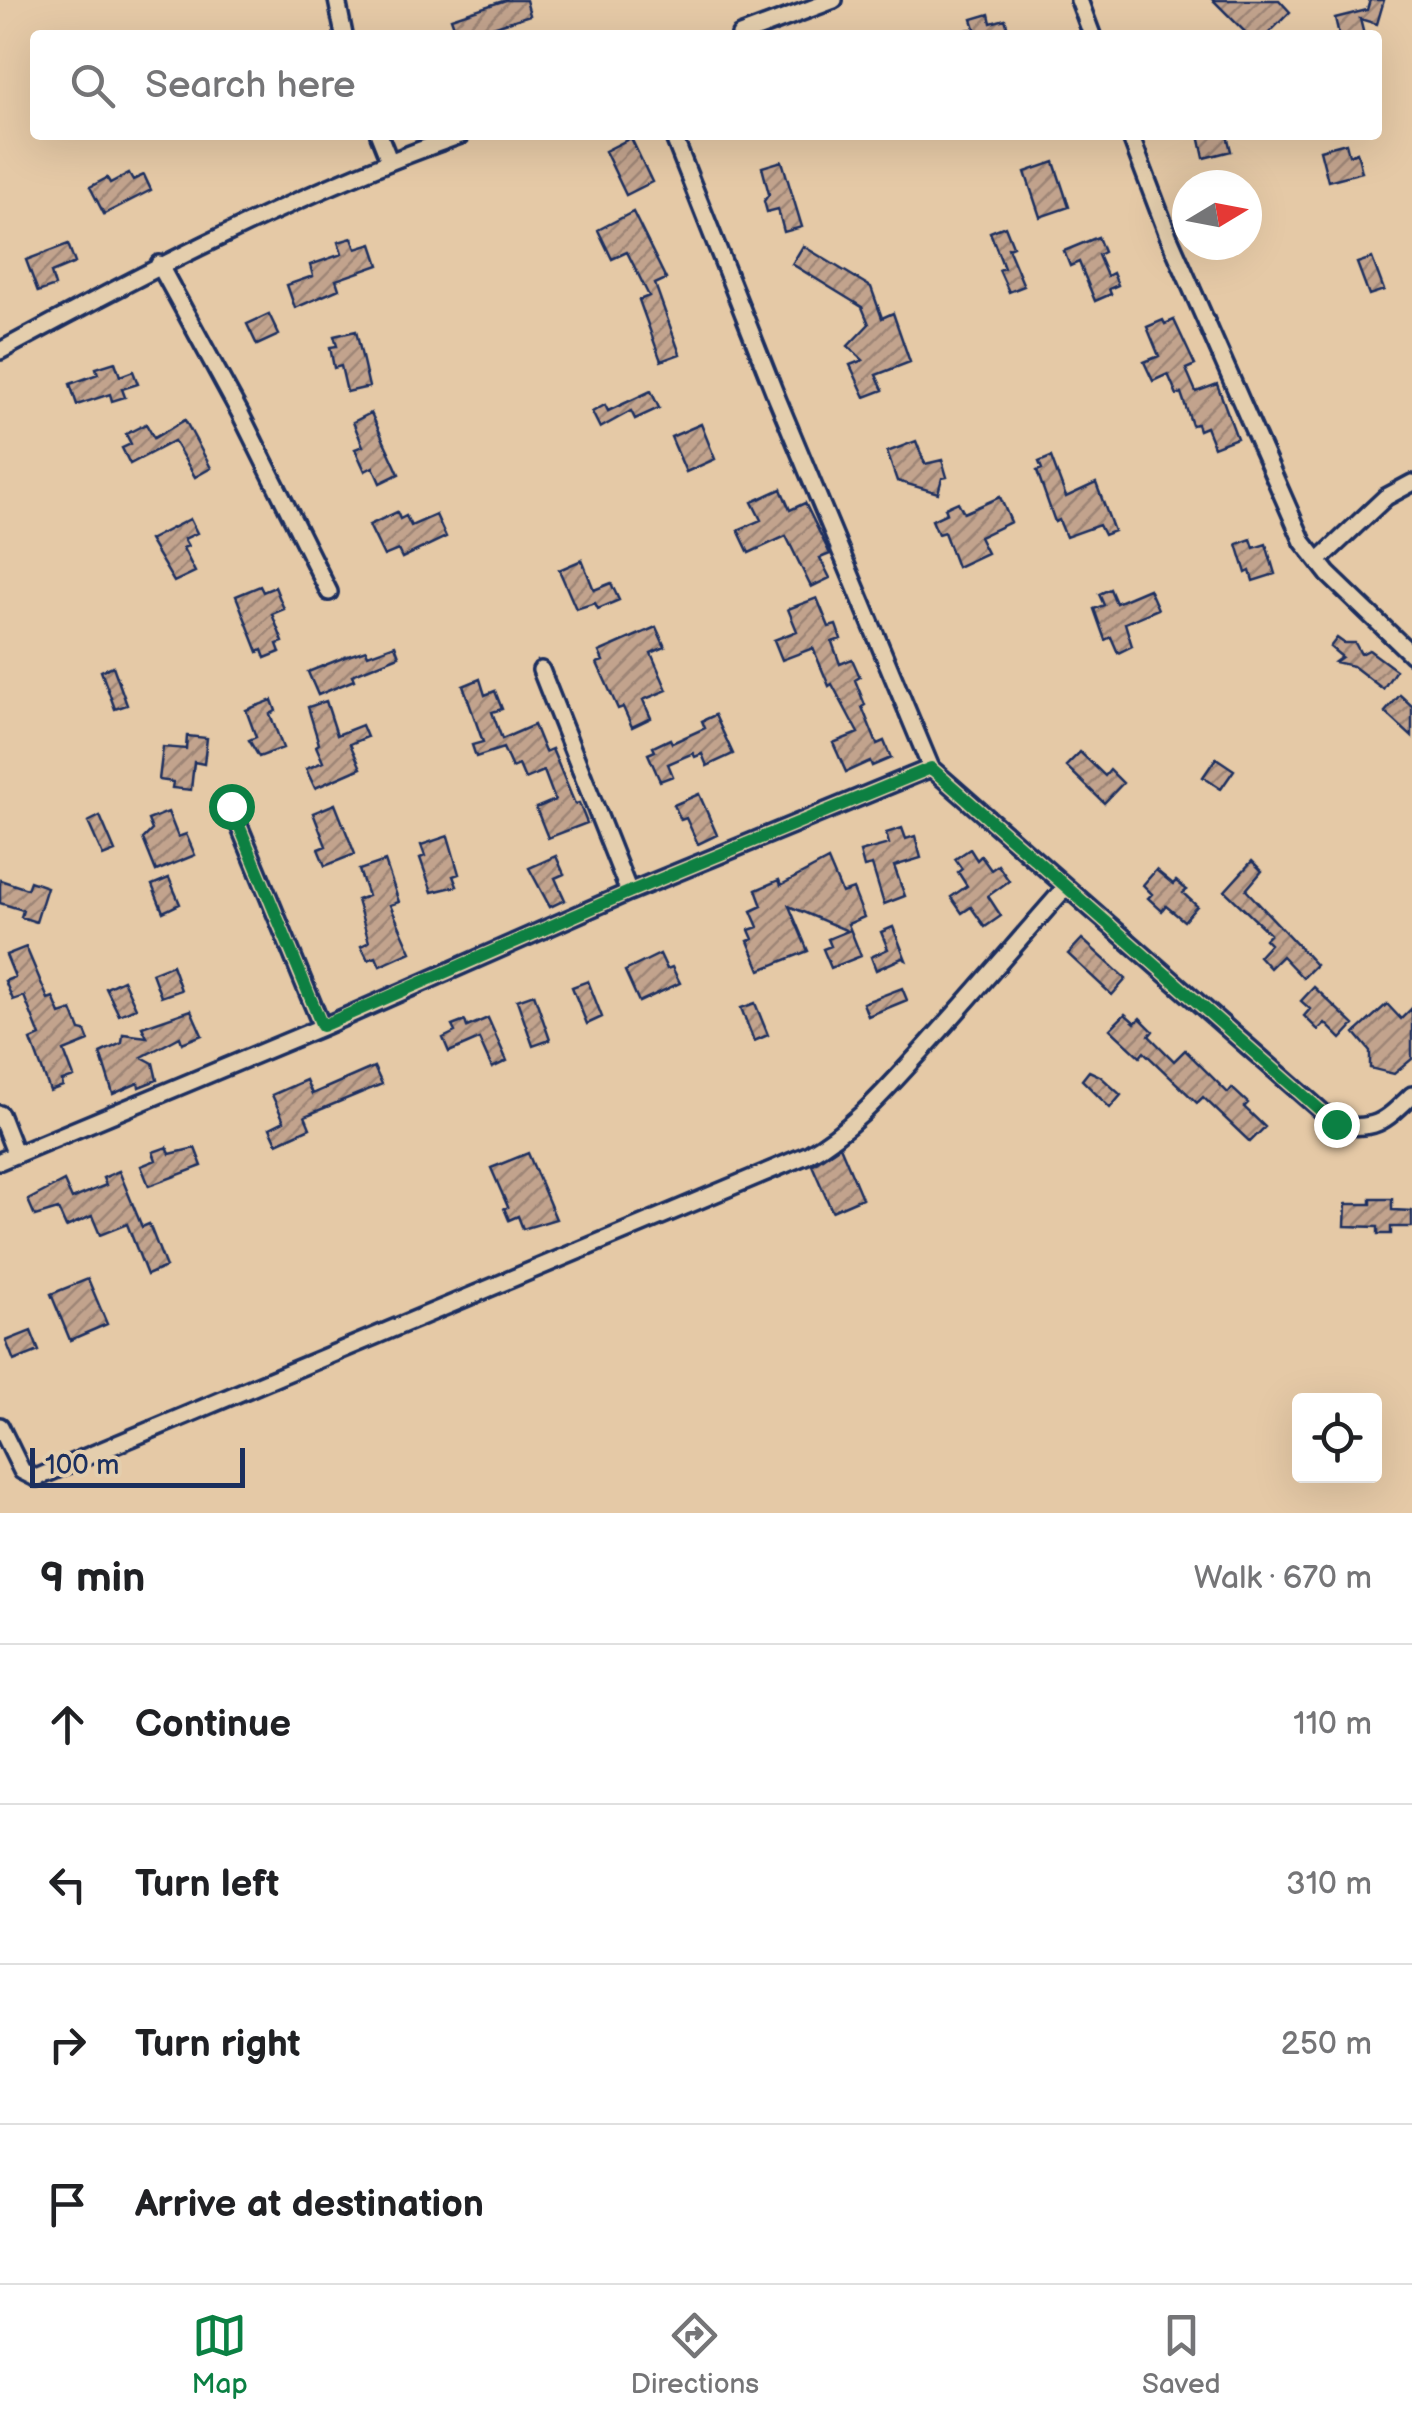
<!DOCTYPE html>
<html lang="en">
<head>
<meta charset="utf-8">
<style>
	:root { --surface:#fff; --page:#f6f6f6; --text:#202124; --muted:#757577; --line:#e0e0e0; --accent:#0b8043 }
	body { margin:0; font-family:"Balsamiq Sans",sans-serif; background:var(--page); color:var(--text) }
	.controls { position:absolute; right:30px; bottom:30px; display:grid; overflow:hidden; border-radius:10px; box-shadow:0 10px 40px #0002 }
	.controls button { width:90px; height:90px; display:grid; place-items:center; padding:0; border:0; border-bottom:2px solid var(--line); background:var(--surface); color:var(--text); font:50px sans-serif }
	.compass { position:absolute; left:1172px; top:170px; width:90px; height:90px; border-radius:50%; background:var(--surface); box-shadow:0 10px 40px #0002; rotate:80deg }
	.scale { position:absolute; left:30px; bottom:25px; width:215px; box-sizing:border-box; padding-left:10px; border:5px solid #1b2f5e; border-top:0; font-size:28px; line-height:35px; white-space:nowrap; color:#1b2f5e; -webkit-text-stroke:8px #e4cead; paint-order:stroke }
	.stop { position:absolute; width:30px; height:30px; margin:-22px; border:8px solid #0b8043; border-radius:50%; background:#fff }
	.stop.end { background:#0b8043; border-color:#fff; box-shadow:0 2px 10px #0008 }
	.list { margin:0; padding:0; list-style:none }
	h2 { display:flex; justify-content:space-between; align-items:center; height:130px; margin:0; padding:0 40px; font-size:42px }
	h2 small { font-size:32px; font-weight:400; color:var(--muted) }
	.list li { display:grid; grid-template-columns:65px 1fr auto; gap:30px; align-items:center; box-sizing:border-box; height:160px; padding:0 40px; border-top:2px solid var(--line) }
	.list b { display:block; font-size:38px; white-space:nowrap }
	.list em { font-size:32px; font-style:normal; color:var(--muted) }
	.icon { flex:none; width:55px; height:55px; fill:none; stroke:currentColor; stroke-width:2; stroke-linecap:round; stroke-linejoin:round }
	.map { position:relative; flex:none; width:1412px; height:1513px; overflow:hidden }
	.search { position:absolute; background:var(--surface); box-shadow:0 10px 40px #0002; left:30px; right:30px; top:30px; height:110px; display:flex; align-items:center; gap:25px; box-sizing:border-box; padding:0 35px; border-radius:10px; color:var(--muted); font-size:38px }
	.sheet { height:770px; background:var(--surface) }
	nav { display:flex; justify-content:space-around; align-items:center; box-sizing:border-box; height:140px; border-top:2px solid var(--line); background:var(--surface); font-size:28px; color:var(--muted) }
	nav a { display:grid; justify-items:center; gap:5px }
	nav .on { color:var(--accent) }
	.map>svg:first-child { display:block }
	.building { fill:url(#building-hatch); stroke:#1b2f5e; stroke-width:2.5 }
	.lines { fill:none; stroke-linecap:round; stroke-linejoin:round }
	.minor-casing { stroke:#1b2f5e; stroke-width:22 }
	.minor { stroke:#e4cead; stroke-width:15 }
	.route { stroke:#0b8043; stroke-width:12 }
</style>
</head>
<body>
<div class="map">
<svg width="1412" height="1513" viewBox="0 0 1412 1513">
	<defs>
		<pattern id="building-hatch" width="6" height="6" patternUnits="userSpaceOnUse" patternTransform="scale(2.5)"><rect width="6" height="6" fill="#c2a38d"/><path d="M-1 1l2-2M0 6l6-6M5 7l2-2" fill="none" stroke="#9d8576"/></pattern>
	</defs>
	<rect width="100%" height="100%" fill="#e5c9a6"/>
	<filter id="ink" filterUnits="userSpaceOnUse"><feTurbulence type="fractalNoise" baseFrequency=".01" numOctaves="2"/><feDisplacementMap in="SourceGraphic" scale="20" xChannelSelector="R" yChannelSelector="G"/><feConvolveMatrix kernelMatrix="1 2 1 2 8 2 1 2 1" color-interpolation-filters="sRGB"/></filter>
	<g filter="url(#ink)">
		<path class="building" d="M506,0H526L530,15L468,35H457L451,18Z
			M1213,0H1279L1290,12L1267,35H1248Z
			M1370,0H1384L1377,24L1360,19L1364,35H1339L1335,18L1367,10Z
			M989,14L991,23L1005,19L1010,35H962V31L975,28L972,19Z
			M1199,135H1227L1231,151L1204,158Z
			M631,138L652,182L626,195L605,151Z
			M1346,143L1349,155L1357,152L1362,172L1328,181L1320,150Z
			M782,161L802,227L784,232L778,209L767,212L764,201L769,194L762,167Z
			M1054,162L1069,207L1040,217L1025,172Z
			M129,173L133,180L144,175L151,190L104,214L90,187L107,178L110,183Z
			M633,212L666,279L655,284L680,354L661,361L639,300L649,296L627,252L612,259L598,230Z
			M1005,226L1013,246L1008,248L1024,286L1009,292L999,270L1004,268L990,232Z
			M1098,237L1104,252L1098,255L1107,276L1113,273L1118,285L1109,289L1111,294L1095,301L1079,262L1070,266L1064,251Z
			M352,238L356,249L372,244L379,265L336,280L339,289L295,308L287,285L313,276L310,265L342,254L338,242Z
			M68,244L75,263L51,273L55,286L38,292L26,260Z
			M803,246L871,287L882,318L893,313L910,362L876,375L883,390L865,397L850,365L863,360L848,346L869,324L862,307L792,264Z
			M1372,258L1384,290L1369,295L1357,263Z
			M269,314L279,335L257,345L247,324Z
			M1163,320L1165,324L1174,320L1195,365L1186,369L1196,392L1217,384L1237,438L1214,447L1206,427L1199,430L1197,424L1192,425L1181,393L1177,395L1168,374L1153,381L1144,362L1159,356L1147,327Z
			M356,331L369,387L347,392L341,366L334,368L330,347L337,346L334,336Z
			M115,362L120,376L133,371L138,384L122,389L125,397L112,401L110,394L77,405L70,384L98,374L96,368Z
			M651,391L659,408L635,419L631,411L600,428L592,412L605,405L608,411Z
			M371,413L399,474L380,483L373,467L365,471L355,449L363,446L353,422Z
			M185,420L211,468L195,477L174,441L130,464L122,448L131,444L126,434L146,424L154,438Z
			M701,424L715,459L686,472L671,437Z
			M916,441L925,464L942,460L947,477L942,478L938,493L897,481L887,452Z
			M1051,457L1066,497L1096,483L1114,531L1104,535L1099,525L1066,537L1059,520L1055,522L1037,471L1042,469L1039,462Z
			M781,489L790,510L805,503L830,554L820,558L830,578L811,587L786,536L749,553L738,530L761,520L752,502Z
			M1000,497L1011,522L979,537L987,553L957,567L944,532L938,534L932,520L947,513L945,508L958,502L964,513Z
			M397,512L400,519L406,516L411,526L436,515L446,537L402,558L398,550L384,556L369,525Z
			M190,519L197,533L184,539L188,546L183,548L195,572L174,582L149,540Z
			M1251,539L1254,548L1266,544L1275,574L1253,581L1250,571L1246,573L1237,544Z
			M582,560L594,590L611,583L619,600L598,609L595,603L576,609L559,570Z
			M260,586L263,592L275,587L284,609L272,614L283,642L277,644L280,652L265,658L262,650L258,652L236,596Z
			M1110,589L1116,603L1149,589L1158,609L1125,623L1132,646L1118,653L1111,637L1105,640L1094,609L1104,605L1099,594Z
			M817,598L829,627L836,625L841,639L832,642L840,664L852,659L860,677L855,680L865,705L862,707L877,744L884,741L891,758L872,766L870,761L846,772L833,743L858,733L832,684L829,686L813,648L782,660L774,640L797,631L788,609Z
			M656,627L665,647L651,653L667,690L643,700L651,718L632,727L623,707L618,709L597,663L603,661L599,652Z
			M1337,638L1344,643H1355L1361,654L1369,650L1396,670L1383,689L1353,666L1335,662L1342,657L1330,647Z
			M395,645L399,656L352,675L354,680L318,695L308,672L345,657L366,650L368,655Z
			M113,666L127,705L115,709L101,671Z
			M480,679L485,695L495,691L502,709L492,712L502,739L534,725L545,752L552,749L575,804L579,803L587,823L548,838L536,808L555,800L544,771L525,779L519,765L512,768L503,748L476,757L472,745L483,742L463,686Z
			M1400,695L1412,706V737L1385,712Z
			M272,700L276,711L270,714L283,748L259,757L249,740L256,737L246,710Z
			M326,701L337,735L362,725L367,737L350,744L361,768L315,788L306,769L323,762L316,746L319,744L308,707Z
			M715,715L733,754L707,766L702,754L695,757L693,753L668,764L673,776L660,781L648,754L655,751L653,747L670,739L672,743L705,728L702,721Z
			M187,736L207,738L204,764L194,762L191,790L172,788L173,782L159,780L163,747L186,749Z
			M1080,752L1105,776L1110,770L1123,783L1104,803L1066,766Z
			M1216,758L1234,770L1221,789L1203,777Z
			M699,794L717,835L698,844L686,818L681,820L674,805Z
			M335,804L355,854L325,866L318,849L326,846L313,813Z
			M168,812L178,837L186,834L195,855L156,871L143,839L152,830L148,820Z
			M100,816L115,851L103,856L88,822Z
			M902,828L906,839L915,836L921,858L894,866L905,896L884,904L872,865L864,867L860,852L889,844L886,833Z
			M448,836L459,874L453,876L457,886L432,892L420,858L425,856L421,845Z
			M970,849L977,860L981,856L991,870L998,865L1009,881L988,896L1001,916L985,927L971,907L962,913L951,897L967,886L958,872L962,869L955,859Z
			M556,856L564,874L555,878L565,900L550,907L529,868Z
			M828,860L842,893L853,889L864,917L848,924L861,956L831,968L823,949L831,946L828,939L848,931L789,906L808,951L760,970L748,941L753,939L749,930L758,927L751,911L762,906L756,890L779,880L781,885Z
			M385,861L399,902L390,905L411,952L380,966L376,957L368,960L361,946L369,942L357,900L368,896L359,870Z
			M1252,861L1262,871L1246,890L1316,965L1303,978L1282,956L1270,968L1259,956L1270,944L1265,939L1270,934L1225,891Z
			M1156,870L1173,884L1176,881L1187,890L1183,893L1197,906L1184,921L1166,906L1162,911L1148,898L1152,894L1143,885Z
			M169,878L180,904L163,912L152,885Z
			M0,880L27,889L30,881L47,887L36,922L21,917L23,910L0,903Z
			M893,927L906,960L902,958L876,970L871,957L888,949L881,932Z
			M1082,939L1126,979L1112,995L1068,954Z
			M26,947L48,999L53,997L60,1014L72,1010L80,1030L85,1031L89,1041L64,1051L74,1077L62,1081L63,1086L50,1091L31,1040L40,1036L24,996L13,1000L5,981L15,977L6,955Z
			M660,954L667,969L672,967L680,983L639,1002L625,971Z
			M172,965L181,990L161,997L152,973Z
			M123,980L136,1008L119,1015L106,988Z
			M588,981L602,1017L587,1024L572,987Z
			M1314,987L1354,1025L1341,1039L1325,1023L1318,1030L1304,1016L1310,1009L1301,1001Z
			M902,988L907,1000L868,1016L863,1003Z
			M534,994L550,1040L533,1046L517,1000Z
			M755,1003L768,1035L754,1041L741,1008Z
			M1387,1004L1401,1019L1412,1008V1059L1394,1074L1370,1068V1051L1355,1033Z
			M191,1010L202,1035L182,1043L180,1037L142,1057L153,1063L157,1080L139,1087L138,1083L113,1094L100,1053L122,1043L123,1034L147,1037L142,1027Z
			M1125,1014L1135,1023L1140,1018L1153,1031L1149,1036L1174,1061L1185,1050L1228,1093L1232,1088L1248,1103L1244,1107L1265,1127L1250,1142L1203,1097L1197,1103L1144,1052L1140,1057L1110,1029Z
			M488,1018L507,1061L492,1068L479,1039L449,1052L443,1038L455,1032L452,1026L465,1021L467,1027Z
			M374,1067L382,1084L305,1116L310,1128L277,1143L270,1128L284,1121L272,1095L306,1080L312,1094Z
			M1089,1071L1100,1076L1121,1095L1110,1108L1082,1080Z
			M840,1146L862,1198L832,1211L812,1165Z
			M167,1147L170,1154L195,1148L202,1166L149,1186L141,1166L156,1160L153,1152Z
			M528,1153L556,1219L523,1229L518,1216L509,1220L504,1208L508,1207L491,1168Z
			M119,1171L142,1227L149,1224L166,1267L147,1275L127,1224L100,1235L92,1216L66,1227L58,1209L35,1216L28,1200L64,1181L72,1199L106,1185L103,1178Z
			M1371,1199H1392V1210L1412,1211V1227H1391V1234H1378V1227L1345,1226L1346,1204H1371Z
			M88,1279L107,1324L70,1340L51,1294Z
			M31,1331L39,1351L14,1361L6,1341Z"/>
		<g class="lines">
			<defs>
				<path id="minor" d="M337,0L344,35
					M1079,0L1092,35
					M740,35L834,0
					M379,135L389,160
					M673,135L774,391L931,768L1336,1124C1375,1132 1385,1121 1412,1095
					M1130,135L1168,235L1303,542L1328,574L1412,655
					M159,264L240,413L329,592
					M0,351C149,270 300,192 461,135
					M1318,561L1386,497L1412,483
					M541,670L629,892
					M231,806L322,1027
					M0,1114L16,1155
					M0,1161L322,1027L629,892L931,768
					M0,1426L22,1471L36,1478L807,1155C855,1128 890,1085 927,1045C974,993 1019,940 1065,888"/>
			</defs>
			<use href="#minor" class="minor-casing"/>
			<use href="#minor" class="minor"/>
		</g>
	</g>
	<g class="lines" filter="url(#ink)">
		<path class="route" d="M231,806L322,1026L629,892L931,768L1336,1124"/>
	</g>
</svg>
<div class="controls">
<button><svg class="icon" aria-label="locate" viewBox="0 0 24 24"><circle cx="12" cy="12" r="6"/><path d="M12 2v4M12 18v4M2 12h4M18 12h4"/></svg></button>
</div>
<svg class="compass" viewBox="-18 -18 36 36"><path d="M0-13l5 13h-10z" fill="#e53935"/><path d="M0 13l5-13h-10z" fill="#757577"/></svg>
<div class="scale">100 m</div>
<div class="stop" style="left:231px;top:806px"></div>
<div class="stop end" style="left:1336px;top:1124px"></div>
<div class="search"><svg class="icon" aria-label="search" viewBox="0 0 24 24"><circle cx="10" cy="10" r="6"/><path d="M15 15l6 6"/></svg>Search here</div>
</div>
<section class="sheet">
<h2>9 min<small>Walk · 670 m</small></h2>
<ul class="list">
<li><svg class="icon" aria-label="ahead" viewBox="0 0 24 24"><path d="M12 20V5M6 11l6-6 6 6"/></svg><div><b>Continue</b></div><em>110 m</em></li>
<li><svg class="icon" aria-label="left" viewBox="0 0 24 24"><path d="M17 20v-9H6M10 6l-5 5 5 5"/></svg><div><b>Turn left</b></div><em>310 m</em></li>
<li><svg class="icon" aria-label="right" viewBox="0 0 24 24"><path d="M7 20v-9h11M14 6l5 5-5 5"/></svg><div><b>Turn right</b></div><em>250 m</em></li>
<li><svg class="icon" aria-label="arrive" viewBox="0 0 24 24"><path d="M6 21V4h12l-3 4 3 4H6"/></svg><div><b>Arrive at destination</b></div></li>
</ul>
</section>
<nav>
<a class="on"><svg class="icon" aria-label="map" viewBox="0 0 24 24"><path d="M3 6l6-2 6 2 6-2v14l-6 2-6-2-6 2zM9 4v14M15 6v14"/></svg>Map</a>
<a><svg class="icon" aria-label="directions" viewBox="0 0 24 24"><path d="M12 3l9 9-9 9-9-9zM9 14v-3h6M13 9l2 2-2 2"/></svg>Directions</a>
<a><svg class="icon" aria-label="saved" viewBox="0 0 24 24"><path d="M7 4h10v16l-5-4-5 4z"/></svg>Saved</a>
</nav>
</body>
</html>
